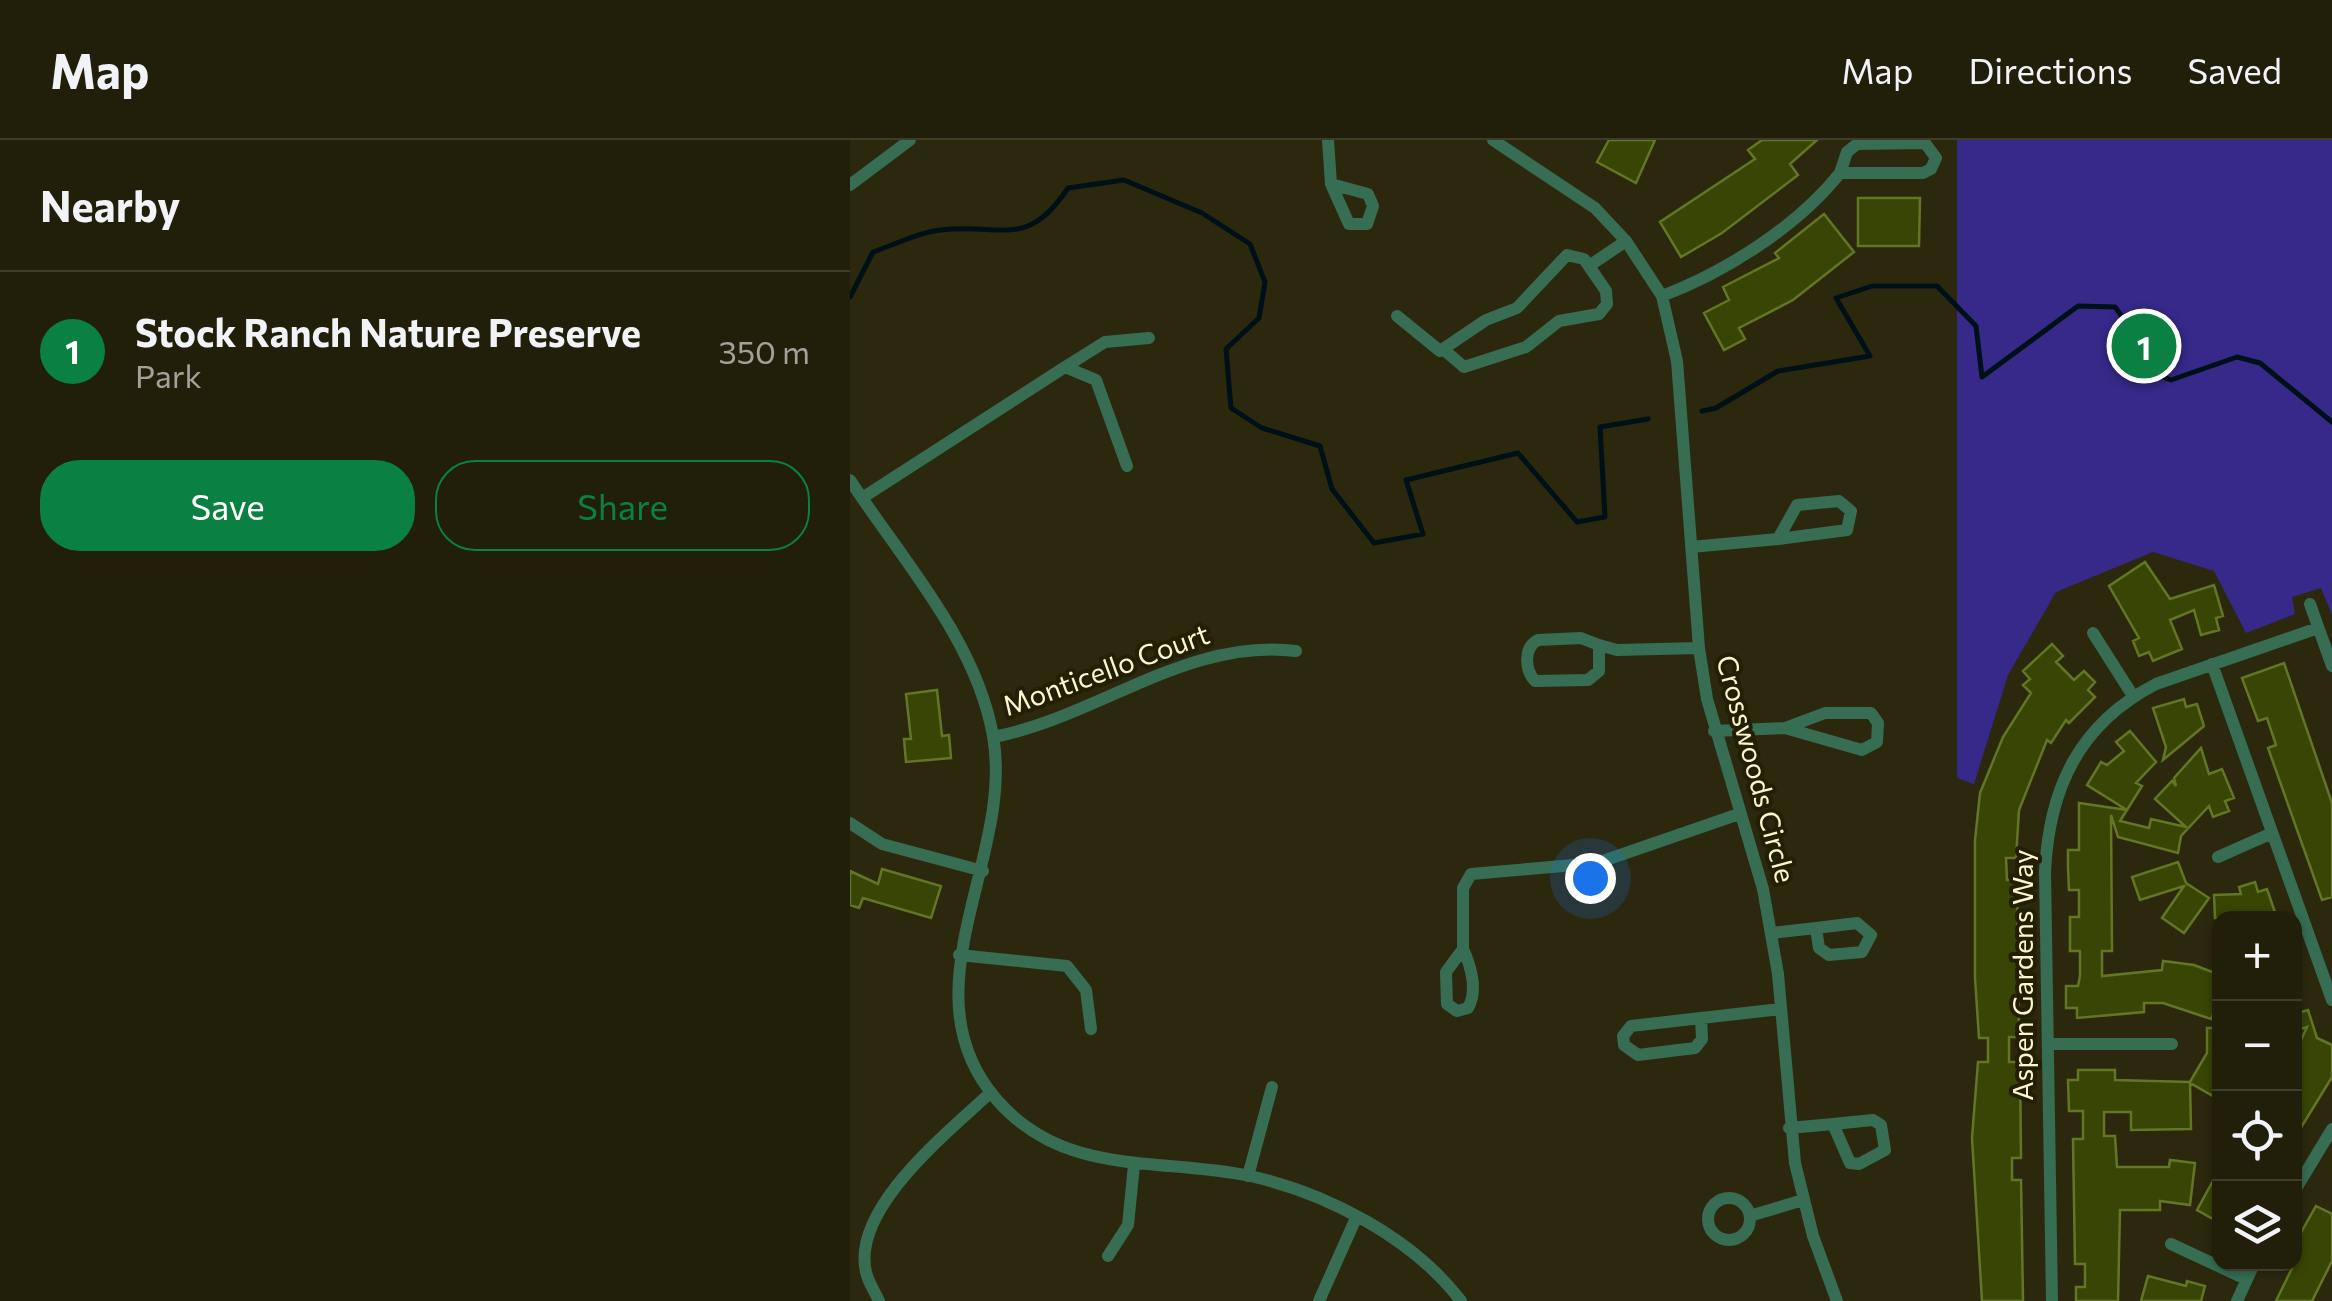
<!DOCTYPE html>
<html lang="en">
<head>
<meta charset="utf-8">
<style>
	:root { --surface:#211e0a; --page:#2d2b18; --text:#f1f3f6; --muted:#a2a29c; --line:#3e3c2b; --accent:#0b8043 }
	body { margin:0; font-family:Commissioner,sans-serif; background:var(--page); color:var(--text) }
	.controls { position:absolute; right:30px; bottom:30px; display:grid; overflow:hidden; border-radius:20px; box-shadow:0 2px 8px #0004 }
	.controls button { width:90px; height:90px; display:grid; place-items:center; padding:0; border:0; border-bottom:2px solid var(--line); background:var(--surface); color:var(--text); font:50px sans-serif }
	.you { position:absolute; left:740px; top:738px; width:35px; height:35px; margin:-25px; border:8px solid #fff; border-radius:50%; background:#1a73e8; box-shadow:0 0 0 15px #1a73e833 }
	.badge { display:grid; place-items:center; width:65px; height:65px; border-radius:50%; background:var(--accent); color:#fff; font-size:32px; font-weight:700 }
	.pin { position:absolute; translate:-50% -50%; border:5px solid #fff; box-shadow:0 2px 10px #0006 }
	.list { margin:0; padding:0; list-style:none }
	h2 { display:flex; justify-content:space-between; align-items:center; height:130px; margin:0; padding:0 40px; font-size:42px }
	h2 small { font-size:32px; font-weight:400; color:var(--muted) }
	.list li { display:grid; grid-template-columns:65px 1fr auto; gap:30px; align-items:center; box-sizing:border-box; height:160px; padding:0 40px; border-top:2px solid var(--line) }
	.list b { display:block; font-size:38px; white-space:nowrap }
	.list p { margin:0; font-size:32px; white-space:nowrap; color:var(--muted) }
	.list em { font-size:32px; font-style:normal; color:var(--muted) }
	.actions { display:flex; gap:20px; padding:30px 40px }
	.actions a { flex:1; padding:22px 0; border:2px solid var(--accent); border-radius:40px; text-align:center; font-size:35px; color:var(--accent) }
	.actions .main { background:var(--accent); color:#fff }
	.icon { flex:none; width:55px; height:55px; fill:none; stroke:currentColor; stroke-width:2; stroke-linecap:round; stroke-linejoin:round }
	.map { position:relative; flex:none; width:1482px; height:1161px; overflow:hidden }
	header { display:flex; align-items:center; gap:60px; box-sizing:border-box; height:140px; padding:0 50px; background:var(--surface); border-bottom:2px solid var(--line) }
	header strong { font-size:48px }
	nav { display:flex; gap:55px; margin-inline-start:auto; font-size:35px }
	main { display:flex }
	aside { flex:1; background:var(--surface) }
	.map>svg:first-child { display:block }
	.green { fill:#36298a }
	.lines { fill:none; stroke-linecap:round; stroke-linejoin:round }
	.stream { stroke:#001017; stroke-width:5 }
	.building { fill:#384504; stroke:#637626; stroke-width:2.5 }
	.street { stroke:#366d53; stroke-width:12 }
	.labels { text-anchor:middle; stroke-width:8; stroke-linejoin:round; paint-order:stroke }
	.street-label { font-size:28px; fill:#fbf6cd; stroke:#231f04 }
</style>
</head>
<body>
<header>
<strong>Map</strong>
<nav><a>Map</a><a>Directions</a><a>Saved</a></nav>
</header>
<main>
<aside>
<h2>Nearby<small></small></h2>
<ul class="list">
<li><span class="badge">1</span><div><b>Stock Ranch Nature Preserve</b><p>Park</p></div><em>350 m</em></li>
</ul>
<div class="actions"><a class="main">Save</a><a>Share</a></div>
</aside>
<div class="map">
<svg width="1482" height="1161" viewBox="0 0 1482 1161">
	<rect width="100%" height="100%" fill="#2c280e"/>
	<path class="green" d="M1107,0H1482V475L1471,448L1442,457L1445,474L1396,493L1364,431L1303,412L1206,452L1158,535L1124,644L1107,638Z"/>
	<g class="lines">
		<path class="stream" d="M0,157L23,112C44,105 69,92 91,90C152,83 177,110 218,48L274,40L352,73L400,104L415,142L409,178L376,209L381,268L412,288L470,306L482,349L524,403L573,394L556,340L668,313L727,382L755,377L750,287L798,279
			M852,271L866,268L928,231L1020,216L986,158L1022,146H1087L1126,186L1132,237L1228,166L1265,167L1285,194L1291,229L1321,240L1387,217L1410,223L1482,282"/>
	</g>
	<path class="building" d="M759,0H805L786,43L747,22Z
		M912,0H967L940,24L948,35L872,93L831,117L810,82L905,19L898,10Z
		M1008,58H1070L1069,106H1008Z
		M974,74L1004,112L943,160L889,188L895,199L874,210L854,173L879,160L873,147L929,118L925,113Z
		M1295,422L1320,459L1364,445L1373,476L1366,478L1369,490L1351,495L1344,470L1320,480L1332,509L1303,521L1299,512L1289,516L1283,501L1289,498L1259,446Z
		M1202,504L1213,516L1206,522L1224,540L1234,531L1245,542L1238,550L1245,557L1219,583L1216,580L1201,603L1197,600L1169,670L1166,718H1156L1157,740H1167L1169,897H1159V922H1170L1171,1018H1162V1040H1171L1173,1161H1132L1122,998L1128,922H1138V898H1129L1125,838V700L1130,653L1153,597L1181,553L1173,545L1180,539L1173,531Z
		M1434,523L1482,663V757L1472,760L1418,608L1426,605L1417,578L1408,581L1392,538Z
		M87,550L92,596L99,595L101,618L56,622L54,599H61L56,554Z
		M1334,559L1336,567L1347,564L1354,586L1313,620L1316,607L1303,568Z
		M1280,591L1306,622L1286,643L1292,646L1277,670L1237,645L1251,622L1257,625L1274,611L1266,602Z
		M1351,608L1359,634L1372,629L1384,658L1375,661L1379,671L1363,677L1359,666L1331,696L1328,713L1268,697L1261,675L1262,811H1252V836L1312,830L1313,821L1344,825L1370,835L1366,845L1370,858L1361,879L1313,863H1294V872L1227,878V868H1216V846H1228L1230,836V811H1220V777H1229V750H1219L1218,727V710H1229V663L1277,670L1270,681L1299,688L1301,679L1336,687L1305,659L1322,641L1326,646L1324,638Z
		M1328,722L1336,743L1359,758L1334,793L1312,778L1334,746L1290,760L1282,737Z
		M32,729L91,746L81,778L13,758L9,768L0,765V731L28,744Z
		M1405,742L1408,752L1417,749L1427,778H1365L1364,755L1391,754L1389,747Z
		M1458,870L1467,898L1482,905V937L1444,999V915L1457,887L1444,891V874Z
		M1357,888H1370V960L1340,943L1341,989L1281,990V972H1254V996H1265L1267,1027H1319L1320,1020L1345,1023L1340,1065L1310,1061V1070H1270L1268,1161H1226V1147H1235V1124H1225L1223,999H1233V971H1219L1218,940H1228V930H1265V940L1340,942L1357,913Z
		M1370,1028V1083L1347,1070Z
		M1466,1066L1482,1074V1121L1462,1161H1426L1444,1124V1105Z
		M1298,1136L1336,1146L1337,1141L1355,1146L1351,1161H1291Z"/>
	<g class="lines">
		<path class="street" d="M478,0L481,44
			M643,0L745,68L776,101L812,156L827,221L849,508L857,559L913,749L928,834L945,1023L963,1096L987,1161
			M1075,3L1086,18L1081,29L1073,33H990L997,12L1007,4Z
			M481,44L518,54L523,66L517,84H499Z
			M0,45L60,0
			M739,126L776,101
			M812,156C875,132 947,87 990,33
			M547,176L590,211L593,209L636,180L667,168L717,115L734,119L756,151L757,164L749,174L709,181L676,207L614,227L593,209
			M215,227L255,202L299,198
			M0,340C52,420 126,500 143,596C165,718 52,851 147,960C215,1038 309,1017 400,1036C477,1053 563,1098 611,1161
			M12,358L215,227L246,240L277,326
			M989,361L1001,371L997,390L928,399L947,365Z
			M841,407L928,399
			M1460,464L1482,526
			M1243,493L1283,556
			M688,500L731,498L749,505V531L738,540L685,541C675,530 673,508 688,500Z
			M749,505L767,510L849,508
			M1362,524L1482,860
			M975,573H1021L1028,583L1027,602L1012,610L935,588Z
			M864,591L935,588
			M143,597C246,578 338,497 446,511
			M0,683L32,704L133,731
			M1368,717L1420,694
			M1007,783L1021,795L1012,812L979,815L969,808L966,788Z
			M922,793L966,788
			M613,809V748L621,734L747,723L889,674
			M613,809C621,826 628,851 618,868L607,871L597,864L596,832Z
			M109,815L217,826L236,850L241,889
			M851,878L852,899L845,908L788,915L774,905L773,896L781,886Z
			M851,878L931,869
			M1198,904H1322
			M1023,980L1031,985L1035,1010L1009,1024L1000,1023L983,984Z
			M939,988L983,984
			M398,1036L422,947
			M1444,1052L1482,989
			M858 1079a21 21 0 1 1 42 0a21 21 0 1 1-42 0Z
			M903,1075L953,1060
			M1321,1104L1396,1139
			M258,1116L278,1085L284,1025
			M29,1161C25,1152 18,1142 16,1132C1,1068 100,991 141,952
			M469,1161L506,1078
			M1202,1161L1195,732C1199,648 1229,584 1306,544L1468,488
			M1387,1161L1404,1124"/>
	</g>
	<g class="labels">
		<g class="street-label">
			<text transform="translate(256 530) rotate(-20)" y="10">Monticello Court</text>
			<text transform="translate(906 629) rotate(75)" y="10">Crosswoods Circle</text>
			<text transform="translate(1173 835) rotate(-90)" y="10">Aspen Gardens Way</text>
		</g>
	</g>
</svg>
<div class="controls">
<button>+</button>
<button>−</button>
<button><svg class="icon" aria-label="locate" viewBox="0 0 24 24"><circle cx="12" cy="12" r="6"/><path d="M12 2v4M12 18v4M2 12h4M18 12h4"/></svg></button>
<button><svg class="icon" aria-label="layers" viewBox="0 0 24 24"><path d="M12 4l9 5-9 5-9-5zM3 14l9 5 9-5"/></svg></button>
</div>
<div class="you"></div>
<div class="pin badge" style="left:1294px;top:206px">1</div>
</div>
</main>
</body>
</html>
